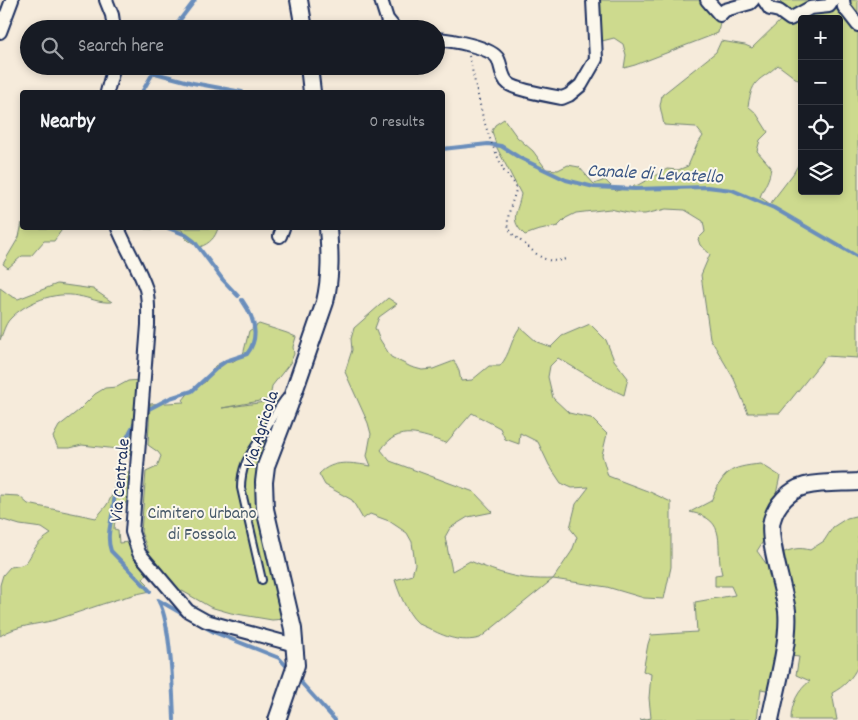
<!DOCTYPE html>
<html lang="en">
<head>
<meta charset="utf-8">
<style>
	:root { --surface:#171b24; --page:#20242c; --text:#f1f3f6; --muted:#9ea1a6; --line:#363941 }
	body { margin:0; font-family:Dekko,sans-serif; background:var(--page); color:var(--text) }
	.controls { position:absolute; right:15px; top:15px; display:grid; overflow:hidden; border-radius:5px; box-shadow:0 2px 8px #0003 }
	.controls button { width:45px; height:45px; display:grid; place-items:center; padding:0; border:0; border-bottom:1px solid var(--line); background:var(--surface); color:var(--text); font:25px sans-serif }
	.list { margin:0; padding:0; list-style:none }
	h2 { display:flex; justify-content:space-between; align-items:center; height:65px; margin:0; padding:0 20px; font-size:21px }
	h2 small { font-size:16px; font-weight:400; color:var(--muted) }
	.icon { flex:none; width:28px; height:28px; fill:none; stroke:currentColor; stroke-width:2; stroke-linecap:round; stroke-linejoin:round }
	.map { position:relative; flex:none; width:858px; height:720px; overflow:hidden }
	.search { position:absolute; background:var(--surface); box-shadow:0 2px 8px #0003; left:20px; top:20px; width:425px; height:55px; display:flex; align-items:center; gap:12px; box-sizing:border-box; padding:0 18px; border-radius:28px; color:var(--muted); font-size:19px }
	.panel { position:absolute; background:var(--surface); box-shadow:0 2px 8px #0003; left:20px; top:90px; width:425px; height:140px; border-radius:5px }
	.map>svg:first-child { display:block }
	.green { fill:#cdda8e; stroke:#748476; fill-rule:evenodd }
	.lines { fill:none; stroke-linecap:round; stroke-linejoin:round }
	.stream { stroke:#6a8ebc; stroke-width:4 }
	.service-casing { stroke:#1b2f5e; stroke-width:10 }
	.minor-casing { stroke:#1b2f5e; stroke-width:16 }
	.tertiary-casing { stroke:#1b2f5e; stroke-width:20 }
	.path { stroke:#1b2f5e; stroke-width:2; stroke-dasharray:1 4; stroke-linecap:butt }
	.service { stroke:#fbf7ec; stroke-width:6 }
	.minor { stroke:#fbf7ec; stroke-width:12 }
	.tertiary { stroke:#fbf7ec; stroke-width:16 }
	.labels { text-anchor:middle; stroke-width:4; stroke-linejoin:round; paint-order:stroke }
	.street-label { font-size:18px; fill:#1b2f5e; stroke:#fbf7ec }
	.park-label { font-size:18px; fill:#485a6a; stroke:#fbf7ec }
	.water-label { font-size:19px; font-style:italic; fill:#3c5785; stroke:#fbf7ec }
</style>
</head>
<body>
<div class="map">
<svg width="858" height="720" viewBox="0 0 858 720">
	<rect width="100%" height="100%" fill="#f6ebdb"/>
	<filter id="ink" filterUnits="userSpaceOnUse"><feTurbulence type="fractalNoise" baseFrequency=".02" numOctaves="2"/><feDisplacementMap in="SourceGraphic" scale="10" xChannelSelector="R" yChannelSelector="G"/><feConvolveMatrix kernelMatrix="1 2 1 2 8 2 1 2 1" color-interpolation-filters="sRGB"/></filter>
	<g filter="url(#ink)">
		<path class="green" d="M597,0H701L720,22L718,33L635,65L624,68L626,55L623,44L614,38L598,42Z
			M778,0H858V358L826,356L780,413H748L734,379L710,338L701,275L710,254L700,245L698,239L705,232L703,221L685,210L666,209L645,214H633L610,209L576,213L566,218L558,226L536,231L525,235C508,219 518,213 521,194L497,148L492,131L495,125L504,119L517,137L533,151L546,169L558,170L568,165L579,167L594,184L605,180L616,191L638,185L667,169L678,170L688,166L697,145L703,136L696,127L664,125L660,106L662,95L716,52L721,41L745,45L752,48L782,19L788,10ZM802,19H839V191H802V158L793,174L770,204L760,197C764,186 770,180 771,167L757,151L760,140L768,132L756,113L748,106C753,76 760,82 778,65L802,83Z
			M22,223V228H63L54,241H44L31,256H22L8,268L3,264L19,237Z
			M146,228H218C215,238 210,243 200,247L186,239L182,230L146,229Z
			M57,284L93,289L112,302C98,303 91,298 78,296C55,291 26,302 10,319C5,324 3,333 0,340V288L11,296L18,299Z
			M388,298L397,304L379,317L375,328L379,338L391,357L411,367L422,370L433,369L454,361L459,371L461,381L472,380L489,366H500C511,353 510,341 520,327L537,342L551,347L562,336L590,324L606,340L614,360L628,378L624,395L605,386L558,358L550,366L548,377L553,398L569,413L591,418L607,434L602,455L608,476L650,492L671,502V567L664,599L644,598L607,587L553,579L480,638C461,643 445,637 428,628C424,626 420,625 417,622C407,613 399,593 395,580L412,575L415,564L412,542L407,533L389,521L370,514L363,519L352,500L325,485L319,474C333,459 352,463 371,466L367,456L371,434L368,423L345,372L352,350L351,339L354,328ZM472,413L500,428L505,439L519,444L520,433L538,442L549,465L561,483L572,488L589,487L576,504L570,528L577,537L572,551L553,579C517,580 502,574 470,561L452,571L445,537L450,528L468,517L493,512L474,492L390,461L381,450C398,424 421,435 446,443Z
			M259,324L287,333L296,337L293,347L294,354L290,363L272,386L270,399L222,408L280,400L285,405L260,470L285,619L272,620L231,613L210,607L177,588L150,556L141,532L146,472L157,467L161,456L158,452L148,445L150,404L184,402L183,400L190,391L205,382L215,366L220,363L232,362L243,355L249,331Z
			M140,380L130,454L118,449L82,445L70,448H58L53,437L59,426L78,411L95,394L105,388L117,387L128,381Z
			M761,464L780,476L767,535L757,551L775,576L783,611L771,691L761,689L757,720H640L651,718L649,698L651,674L643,671L648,644L651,635L697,632L695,602L735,595L731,586H715V575L722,574C714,545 730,520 690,512L711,501C724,471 729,467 761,464Z
			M131,471L127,502C117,507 115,518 114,529L118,530L119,543L129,542L149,571L143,579L148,584L147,586L151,591C118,597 87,610 55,620C36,625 17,625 0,636V585L3,575L10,567C29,565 26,562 35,548C39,542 45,538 51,534L42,528L20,525L0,519V495L19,496L28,504L96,518C99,514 103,510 106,506C115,494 115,476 131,471Z
			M855,516L858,517V666C852,678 845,686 832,693L837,720H791C791,704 798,690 810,681L796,675L799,657L790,656L782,553C792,549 799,547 810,550L824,541L833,527L847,518Z"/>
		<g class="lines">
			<path class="stream" d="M173,29L195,0
				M155,73L193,83L242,92
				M142,92L157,66
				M442,149L488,144L501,146L520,158L566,180L594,187L635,189L707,187L732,190L774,208L858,257
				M168,228L186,235L194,241L223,280L238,296
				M147,410L170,398L192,391L219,366L226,361L247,354C261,336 254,317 242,300
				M136,421C116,453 118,474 113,509C111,524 106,537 111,551L150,591
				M158,600L186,616
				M159,602C171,623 173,693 174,720
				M203,626L216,633L279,658L289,669
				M297,678L335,720"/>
			<defs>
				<path id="service" d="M262,580L241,488C241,461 253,451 266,429C273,418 278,406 287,396"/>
				<path id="minor" d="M106,0L112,15L114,29
					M381,0L387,19L395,29
					M707,0L720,15L725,10L750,3L753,0
					M764,0L770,9L779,11L790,19L810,8L829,6L833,0
					M843,0L844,7L858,25
					M0,32L12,0
					M436,39C450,40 492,47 498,59C502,67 501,78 509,84C517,90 551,96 562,98L569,95L581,85L596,59L593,0
					M107,92L114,66
					M118,228C126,248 139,268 146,289C149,301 148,314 148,325L132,532L139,553L188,611L206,621L295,645
					M280,236L283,228"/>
				<path id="tertiary" d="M299,0L304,29
					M309,66L312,92
					M277,720L296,665L293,629L265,509L264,482L266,466L289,406L325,302C331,276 330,253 328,228
					M770,720C776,690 790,640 787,611C784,589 767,539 772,520C776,505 789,490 805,486C822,482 841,483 858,482"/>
			</defs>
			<use href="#service" class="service-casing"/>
			<use href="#minor" class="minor-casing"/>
			<use href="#tertiary" class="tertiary-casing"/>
			<path class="path" d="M469,56L483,118L491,142L504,171L514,183L516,190C513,201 507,214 508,224C510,234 515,236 522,242C538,254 543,265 566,259"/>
			<use href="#service" class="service"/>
			<use href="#minor" class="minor"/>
			<use href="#tertiary" class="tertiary"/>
		</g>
	</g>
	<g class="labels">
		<g class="street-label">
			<text transform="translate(260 429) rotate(-72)" y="6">Via Agricola</text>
			<text transform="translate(119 480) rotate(-85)" y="6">Via Centrale</text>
		</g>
		<g class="park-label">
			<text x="202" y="518">Cimitero Urbano<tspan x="202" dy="21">di Fossola</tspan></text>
		</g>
		<g class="water-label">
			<text transform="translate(655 172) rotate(3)" y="7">Canale di Levatello</text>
		</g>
	</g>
</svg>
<div class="controls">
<button>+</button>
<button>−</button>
<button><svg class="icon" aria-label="locate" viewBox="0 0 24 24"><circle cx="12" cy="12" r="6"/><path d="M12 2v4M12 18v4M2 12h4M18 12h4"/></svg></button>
<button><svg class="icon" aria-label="layers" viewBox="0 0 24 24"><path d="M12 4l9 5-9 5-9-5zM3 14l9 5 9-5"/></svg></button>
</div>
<div class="search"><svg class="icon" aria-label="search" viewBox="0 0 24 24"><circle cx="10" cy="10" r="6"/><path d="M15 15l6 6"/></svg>Search here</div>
<section class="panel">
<h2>Nearby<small>0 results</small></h2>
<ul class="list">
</ul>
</section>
</div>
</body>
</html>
